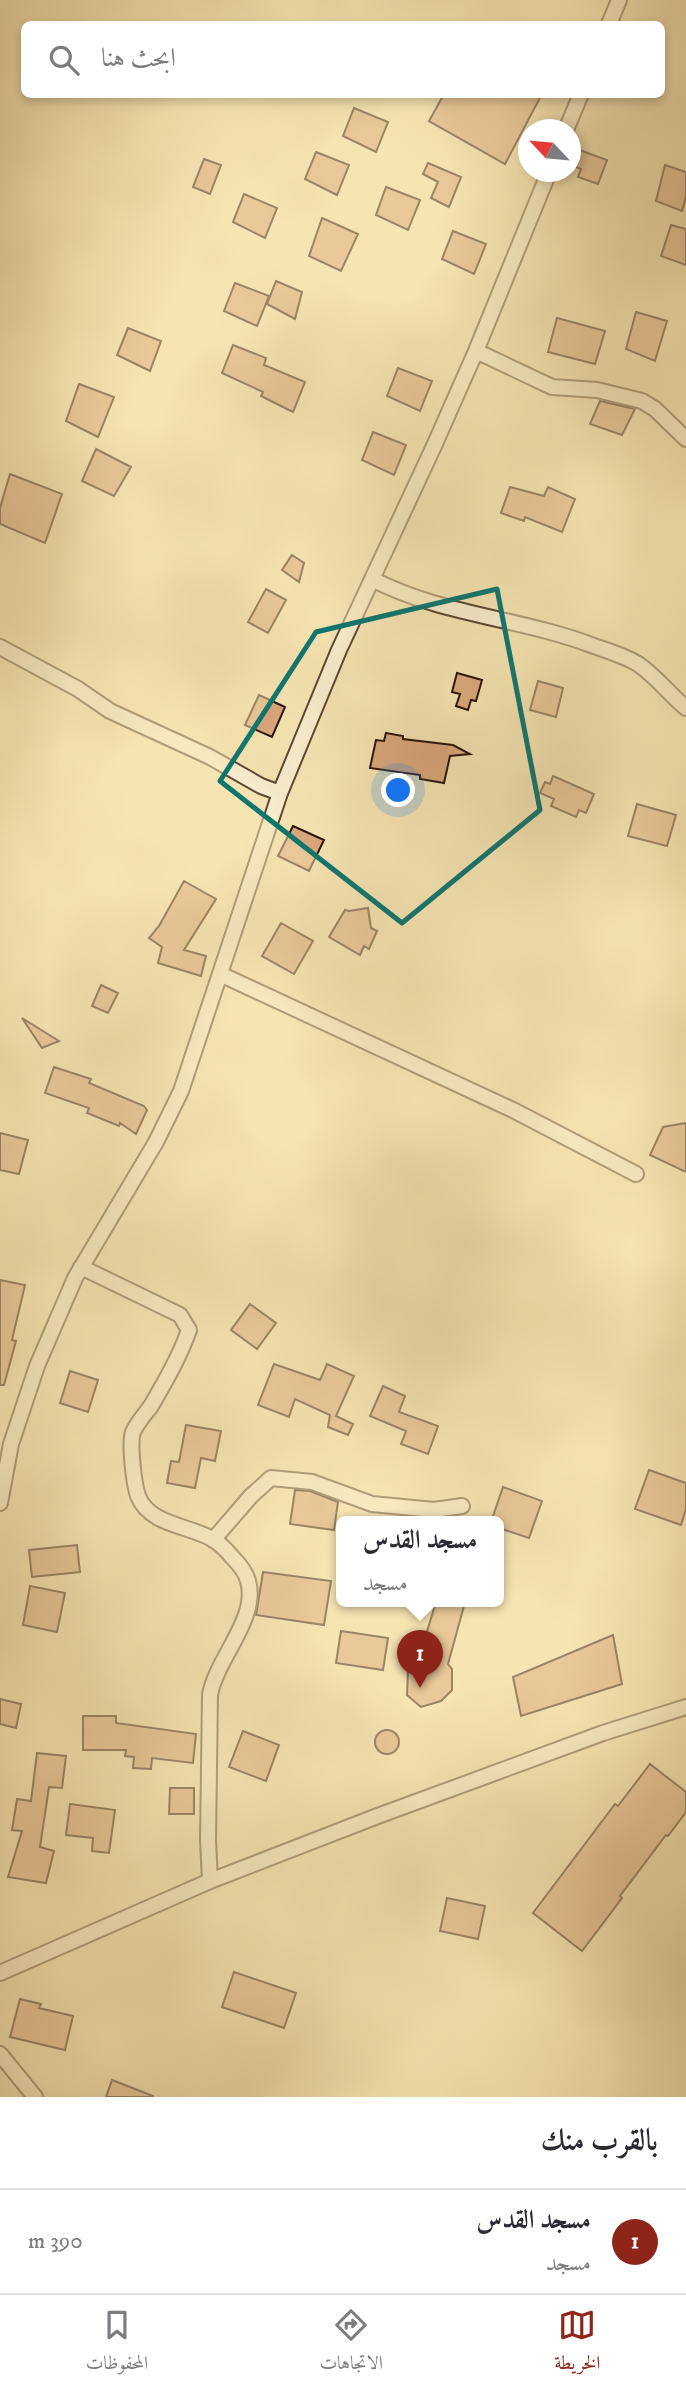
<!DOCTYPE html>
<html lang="ar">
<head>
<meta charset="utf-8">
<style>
	:root { --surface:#fff; --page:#f2f2f3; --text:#2b2b33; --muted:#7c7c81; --line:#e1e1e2; --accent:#8f2418 }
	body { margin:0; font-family:"IM FELL DW Pica",Amiri,serif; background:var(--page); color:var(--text); direction:rtl }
	.compass { position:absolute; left:518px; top:119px; width:63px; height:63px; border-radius:50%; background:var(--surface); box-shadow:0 4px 10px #0003; rotate:296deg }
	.you { position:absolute; left:399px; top:791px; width:24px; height:24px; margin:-18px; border:5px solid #fff; border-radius:50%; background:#1a73e8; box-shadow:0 0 0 10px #1a73e833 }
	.badge { display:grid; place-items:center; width:46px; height:46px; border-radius:50%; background:var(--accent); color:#fff; font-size:23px; font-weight:700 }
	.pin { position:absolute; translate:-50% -58px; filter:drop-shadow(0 2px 4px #0008) }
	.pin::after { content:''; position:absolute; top:37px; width:24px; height:21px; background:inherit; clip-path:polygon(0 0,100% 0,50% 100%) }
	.popup { position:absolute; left:336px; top:1516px; width:168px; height:91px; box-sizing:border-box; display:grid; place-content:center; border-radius:10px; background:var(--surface); filter:drop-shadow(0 2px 5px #0005); font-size:23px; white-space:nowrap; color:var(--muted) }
	.popup b { font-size:26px; color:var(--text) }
	.popup::after { content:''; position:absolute; left:50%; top:100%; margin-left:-14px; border:14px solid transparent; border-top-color:var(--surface) }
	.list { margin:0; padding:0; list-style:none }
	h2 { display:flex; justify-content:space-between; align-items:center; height:91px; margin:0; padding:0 28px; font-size:30px }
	h2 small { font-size:23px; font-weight:400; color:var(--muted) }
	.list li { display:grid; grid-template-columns:46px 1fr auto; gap:21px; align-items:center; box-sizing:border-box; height:105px; padding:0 28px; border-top:2px solid var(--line) }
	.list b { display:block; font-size:26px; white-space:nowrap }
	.list p { margin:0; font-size:23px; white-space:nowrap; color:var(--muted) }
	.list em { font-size:23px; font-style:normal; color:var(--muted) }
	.icon { flex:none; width:38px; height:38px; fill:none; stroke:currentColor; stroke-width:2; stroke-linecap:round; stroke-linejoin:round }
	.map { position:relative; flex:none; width:686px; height:2097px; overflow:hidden; direction:ltr }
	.search { position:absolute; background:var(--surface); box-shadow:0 4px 10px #0003; left:21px; right:21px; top:21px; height:77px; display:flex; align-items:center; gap:18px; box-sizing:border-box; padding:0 24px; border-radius:10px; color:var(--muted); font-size:26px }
	.sheet { height:196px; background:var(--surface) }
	nav { display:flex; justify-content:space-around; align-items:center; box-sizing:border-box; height:98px; border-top:2px solid var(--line); background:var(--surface); font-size:19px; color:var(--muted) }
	nav a { display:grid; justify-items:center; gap:4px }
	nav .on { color:var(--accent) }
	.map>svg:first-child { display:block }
	.building { fill:#d9a77b; stroke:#2a1309; stroke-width:2 }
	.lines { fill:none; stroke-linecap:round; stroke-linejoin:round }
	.minor-casing { stroke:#5d4733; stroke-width:18 }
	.minor { stroke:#f8edcd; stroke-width:14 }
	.marked { fill:none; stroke:#0f766e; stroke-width:5; stroke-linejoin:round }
</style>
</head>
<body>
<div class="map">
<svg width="686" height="2097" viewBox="0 0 686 2097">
	<rect width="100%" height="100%" fill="#f5e4b2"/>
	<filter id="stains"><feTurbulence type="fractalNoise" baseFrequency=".00286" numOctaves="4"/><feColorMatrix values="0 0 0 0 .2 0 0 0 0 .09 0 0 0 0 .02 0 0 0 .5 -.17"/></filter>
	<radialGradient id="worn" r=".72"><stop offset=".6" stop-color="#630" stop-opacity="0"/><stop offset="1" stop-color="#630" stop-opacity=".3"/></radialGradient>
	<path class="building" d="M444,94H542L505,164L429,121Z
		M354,108L388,122L376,152L343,136Z
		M577,149L607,160L598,184L578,177L581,169L571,165Z
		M316,152L349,165L337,195L305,179Z
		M204,159L221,165L210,194L193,187Z
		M428,163L461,177L449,207L431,198L438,182L423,174Z
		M665,165L686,172V197L682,211L656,201Z
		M386,187L420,200L408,230L376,215Z
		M244,194L277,208L265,238L233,222Z
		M322,218L358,234L341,271L309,256Z
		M671,225L686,229V265L661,256Z
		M453,231L486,244L474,274L442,259Z
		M276,281L302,292L295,319L267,304Z
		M235,283L269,296L257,326L224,311Z
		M636,312L667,321L655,361L626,349Z
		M557,318L605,331L595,364L548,352Z
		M128,328L161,341L150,371L117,355Z
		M233,345L266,358L264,365L305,382L293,412L261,396L263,392L222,373Z
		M398,368L432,381L420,411L387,396Z
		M79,384L114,397L98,437L66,421Z
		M600,401L635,409L622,435L590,424Z
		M373,432L406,445L394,475L362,460Z
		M96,449L131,467L114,496L82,481Z
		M10,474L62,494L45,543L0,524V508Z
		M510,487L544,496L548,487L575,499L562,532L525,517L524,521L501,513Z
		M292,555L304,563L299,582L282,570Z
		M266,589L286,600L268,633L248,622Z
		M457,673L482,680L476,701L471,700L468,710L456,706L460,694L452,692Z
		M538,681L563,688L556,717L530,710Z
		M259,695L285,707L272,737L245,725Z
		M386,733L403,736V739L453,745L470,754L450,756L444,783L420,779V775L370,768L376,740L384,741Z
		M553,776L594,794L586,813L579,810L576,817L551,806L554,799L540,793L545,782L550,784Z
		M637,804L676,815L667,846L628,836Z
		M293,826L324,840L309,871L278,856Z
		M184,881L216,899L184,950L206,956L201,976L158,963L162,947L149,938L159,926Z
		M368,908L371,928L377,931L369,949L364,946L360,955L329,937L345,910L349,911Z
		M281,923L313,941L294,974L262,956Z
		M101,985L118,993L108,1013L92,1006Z
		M22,1018L59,1041L42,1048Z
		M54,1067L91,1079L89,1083L144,1106L147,1110L136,1134L120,1123L119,1126L87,1113L89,1108L45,1093Z
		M686,1123V1172L650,1155L663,1127Z
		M0,1133L28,1140L19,1174L0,1170Z
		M0,1280L25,1285L12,1340L16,1341L4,1385H0Z
		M250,1304L276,1323L257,1349L231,1330Z
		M274,1364L320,1380L327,1364L354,1376L336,1416L353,1424L348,1435L328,1427L330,1415L295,1399L289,1417L258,1405Z
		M70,1371L98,1380L88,1412L60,1403Z
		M383,1386L405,1396L399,1412L438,1426L428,1454L401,1444L406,1431L370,1416Z
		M186,1425L221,1431L215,1461L201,1458L195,1488L167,1483L171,1461L179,1462Z
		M649,1470L686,1483V1509L681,1525L635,1509Z
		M503,1487L542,1501L529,1538L499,1528V1522H491Z
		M295,1490L310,1491L338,1502L334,1530L290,1524Z
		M77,1545L80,1572L32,1577L29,1550Z
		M263,1572L331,1581L324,1625L256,1615Z
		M30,1586L65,1593L57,1632L23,1625Z
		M436,1602H451L464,1606L448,1664L452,1669V1690L441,1701L421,1707L407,1695L408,1669L433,1644L424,1641Z
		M341,1631L388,1638L383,1670L336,1663Z
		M613,1635L622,1684L521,1716L513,1677Z
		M0,1699L21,1704L16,1728L0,1724Z
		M83,1716H116V1723L196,1734L193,1763L152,1758L151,1769L133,1768L134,1757L125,1756L126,1750H83Z
		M375 1742a12 12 0 1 1 24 0a12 12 0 1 1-24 0Z
		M243,1731L279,1745L266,1781L229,1767Z
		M37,1753L66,1756L62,1788L49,1787L40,1847L54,1851L46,1883L8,1877L22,1831L12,1830L17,1799L31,1801Z
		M650,1764L686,1792V1812L668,1836L666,1835L620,1896L622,1898L582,1951L533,1913L615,1804L618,1806Z
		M170,1788H194V1814H169Z
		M70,1804L115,1810L109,1853L92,1851L93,1838L66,1835Z
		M447,1898L485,1906L478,1939L440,1931Z
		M234,1972L296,1993L284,2028L222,2007Z
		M20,1999L41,2004L39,2008L73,2016L65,2050L10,2037Z
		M112,2080L153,2096V2097H106Z"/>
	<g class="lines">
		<defs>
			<path id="minor" d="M609,24L619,0
				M566,130L581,94
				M476,351L552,387L597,390L642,401L655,409L686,439
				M372,579C441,615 521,618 594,646C608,651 625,656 638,664C657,677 669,694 686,708
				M0,647L78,689L110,711L210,757L261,786L280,793
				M220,974L513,1110L636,1174
				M81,1267L180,1315L189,1330C180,1356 165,1382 151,1406C145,1414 137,1423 133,1432C129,1444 134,1484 138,1496C150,1526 190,1525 214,1540C222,1545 228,1552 233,1558C239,1564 246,1573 248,1581C259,1618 216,1659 210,1695L208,1840L210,1881
				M0,1503L11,1444L37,1366L75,1278L156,1142L181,1091L280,793L339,650L434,446L476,351L549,172
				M213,1540L251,1496L271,1478L312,1482L372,1504L434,1510L462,1506
				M0,1973L210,1881L375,1817L603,1733L686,1707
				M0,2054L35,2097"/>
		</defs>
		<use href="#minor" class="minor-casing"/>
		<use href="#minor" class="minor"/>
	</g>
	<path d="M0 0H686V2097H0ZM497,589L540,810L402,923L220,781L316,632Z" fill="#f5e4b2" fill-opacity=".55" fill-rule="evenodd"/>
	<path class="marked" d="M497,589L540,810L402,923L220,781L316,632Z"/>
	<rect width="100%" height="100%" filter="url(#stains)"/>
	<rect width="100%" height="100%" fill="url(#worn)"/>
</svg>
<svg class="compass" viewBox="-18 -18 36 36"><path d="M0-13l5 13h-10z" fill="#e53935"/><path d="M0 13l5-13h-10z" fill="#7c7c81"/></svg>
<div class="you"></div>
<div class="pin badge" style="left:420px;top:1688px">1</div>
<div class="popup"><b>مسجد القدس</b>مسجد</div>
<div class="search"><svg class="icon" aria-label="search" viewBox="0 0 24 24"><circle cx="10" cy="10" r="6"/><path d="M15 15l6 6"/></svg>ابحث هنا</div>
</div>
<section class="sheet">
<h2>بالقرب منك<small></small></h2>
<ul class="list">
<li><span class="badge">1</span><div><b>مسجد القدس</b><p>مسجد</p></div><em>390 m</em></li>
</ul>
</section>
<nav>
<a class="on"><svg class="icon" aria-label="map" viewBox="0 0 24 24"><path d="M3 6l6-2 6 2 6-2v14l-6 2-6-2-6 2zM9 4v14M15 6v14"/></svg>الخريطة</a>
<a><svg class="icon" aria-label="directions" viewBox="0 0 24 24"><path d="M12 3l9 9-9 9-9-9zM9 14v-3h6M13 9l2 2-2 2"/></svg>الاتجاهات</a>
<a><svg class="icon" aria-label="saved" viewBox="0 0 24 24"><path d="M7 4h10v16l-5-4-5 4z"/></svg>المحفوظات</a>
</nav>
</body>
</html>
